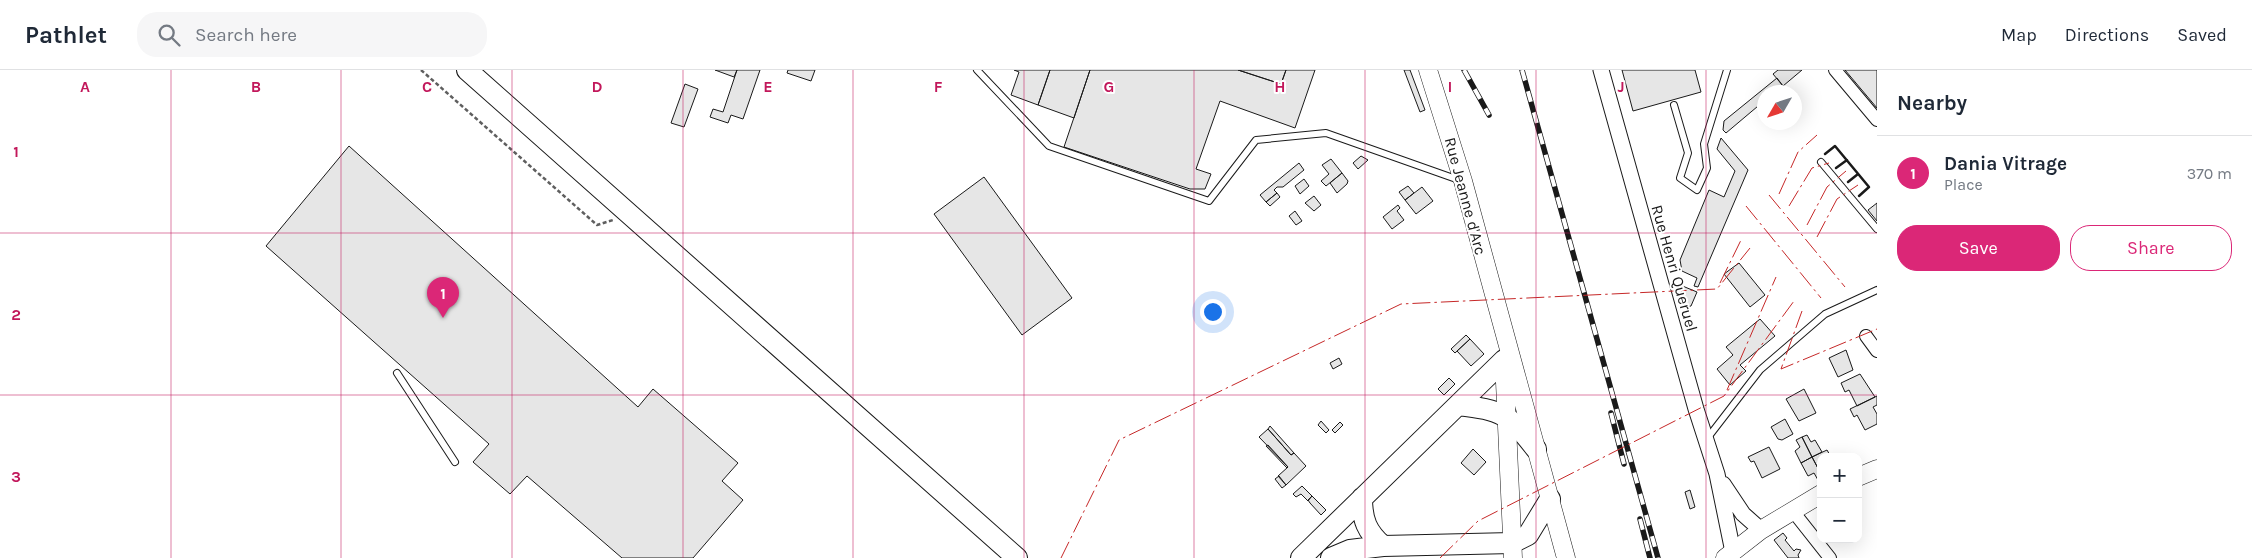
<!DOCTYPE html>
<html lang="en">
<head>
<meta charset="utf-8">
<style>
	:root { --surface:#fff; --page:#f6f6f7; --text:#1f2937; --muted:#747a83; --line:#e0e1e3; --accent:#db2777 }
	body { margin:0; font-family:Karla,sans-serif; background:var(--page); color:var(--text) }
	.controls { position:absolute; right:15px; bottom:15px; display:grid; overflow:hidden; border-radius:10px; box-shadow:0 5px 20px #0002 }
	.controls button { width:45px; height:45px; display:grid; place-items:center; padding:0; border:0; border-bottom:1px solid var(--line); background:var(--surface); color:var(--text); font:25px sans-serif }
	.compass { position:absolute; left:1757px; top:15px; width:45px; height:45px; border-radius:50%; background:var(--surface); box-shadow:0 5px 20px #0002; rotate:231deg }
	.you { position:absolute; left:1212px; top:241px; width:18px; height:18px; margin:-12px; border:4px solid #fff; border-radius:50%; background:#1a73e8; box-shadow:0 0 0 8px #1a73e833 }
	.badge { display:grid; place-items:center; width:32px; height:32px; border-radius:50%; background:var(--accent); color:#fff; font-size:16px; font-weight:700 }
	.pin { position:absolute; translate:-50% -41px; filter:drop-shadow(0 1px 2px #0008) }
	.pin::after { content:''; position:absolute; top:26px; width:18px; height:15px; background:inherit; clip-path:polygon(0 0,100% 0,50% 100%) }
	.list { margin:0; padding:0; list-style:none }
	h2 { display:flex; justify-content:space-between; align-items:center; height:65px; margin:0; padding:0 20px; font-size:21px }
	h2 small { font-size:16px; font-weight:400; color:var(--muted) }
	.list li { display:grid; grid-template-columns:32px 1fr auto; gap:15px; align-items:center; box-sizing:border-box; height:75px; padding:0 20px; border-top:1px solid var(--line) }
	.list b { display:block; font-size:19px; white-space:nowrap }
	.list p { margin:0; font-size:16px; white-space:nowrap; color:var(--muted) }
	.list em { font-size:16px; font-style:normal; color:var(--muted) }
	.actions { display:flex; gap:10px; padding:15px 20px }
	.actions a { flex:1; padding:11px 0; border:1px solid var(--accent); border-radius:20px; text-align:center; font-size:18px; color:var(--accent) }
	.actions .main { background:var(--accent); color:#fff }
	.icon { flex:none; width:28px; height:28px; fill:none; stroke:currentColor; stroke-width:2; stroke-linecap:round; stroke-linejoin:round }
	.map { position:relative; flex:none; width:1877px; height:488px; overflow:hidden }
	header { display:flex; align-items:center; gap:30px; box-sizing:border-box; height:70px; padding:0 25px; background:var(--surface); border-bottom:1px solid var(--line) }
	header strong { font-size:24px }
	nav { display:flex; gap:28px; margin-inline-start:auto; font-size:18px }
	.search { width:350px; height:45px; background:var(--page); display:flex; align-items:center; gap:12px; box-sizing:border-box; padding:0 18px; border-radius:20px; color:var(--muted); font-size:19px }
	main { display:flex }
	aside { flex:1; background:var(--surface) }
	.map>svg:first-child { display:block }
	.building { fill:#e6e6e6; stroke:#1a1a1a }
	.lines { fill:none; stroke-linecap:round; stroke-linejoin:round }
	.service-casing { stroke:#1a1a1a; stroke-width:8 }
	.minor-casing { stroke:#1a1a1a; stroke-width:14 }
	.tertiary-casing { stroke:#1a1a1a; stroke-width:17 }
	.secondary-casing { stroke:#1a1a1a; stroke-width:19 }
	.primary-casing { stroke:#1a1a1a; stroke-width:22 }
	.path { stroke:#5f5f5f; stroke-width:2.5; stroke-dasharray:4 2.5; stroke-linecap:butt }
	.service { stroke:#fff; stroke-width:6 }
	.minor { stroke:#fff; stroke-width:12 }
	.tertiary { stroke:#fff; stroke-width:15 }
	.secondary { stroke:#fff; stroke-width:18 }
	.primary { stroke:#fff; stroke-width:20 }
	.rail-casing { stroke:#1a1a1a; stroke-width:5.5 }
	.rail { stroke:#fff; stroke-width:4; stroke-dasharray:11; stroke-linecap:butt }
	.wall { stroke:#1a1a1a; stroke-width:2.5 }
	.power { stroke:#c62828; stroke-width:1; stroke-dasharray:18 4 2.5 4; stroke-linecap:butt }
	.grid { fill:none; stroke:#c2185b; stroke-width:1; stroke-opacity:0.55 }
	.labels { text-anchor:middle; stroke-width:4; stroke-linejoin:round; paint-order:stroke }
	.street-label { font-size:16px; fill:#1a1a1a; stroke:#fff }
	.grid-label { font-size:16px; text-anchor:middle; font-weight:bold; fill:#c2185b; stroke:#fff; stroke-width:4; stroke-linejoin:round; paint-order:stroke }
</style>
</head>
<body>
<header>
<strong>Pathlet</strong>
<div class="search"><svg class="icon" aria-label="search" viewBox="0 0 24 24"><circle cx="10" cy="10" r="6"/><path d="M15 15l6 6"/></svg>Search here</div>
<nav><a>Map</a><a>Directions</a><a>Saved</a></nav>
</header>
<main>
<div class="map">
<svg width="1877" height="488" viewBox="0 0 1877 488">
	<rect width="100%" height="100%" fill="#fff"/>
	<path class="building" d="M715,0H737L734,7Z
		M737,0H760L743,49L731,45L728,53L710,47L713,39L723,42Z
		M788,0H815L811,11L787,3Z
		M1014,0H1050L1038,35L1011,25L1019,2Z
		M1050,0H1090L1074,48L1038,35Z
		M1090,0H1238L1281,14L1286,0H1315L1295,58L1220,31L1196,99L1211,104L1205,119H1190L1064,77Z
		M1238,0H1286L1281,14Z
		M1404,0H1410L1425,40L1420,42Z
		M1622,0H1695L1701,22L1633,41Z
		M1778,0H1802L1783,16L1773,4Z
		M1845,0H1877V38Z
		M1777,8L1783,16L1775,22H1764V31L1726,63L1723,60L1724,51Z
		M685,14L698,19L684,57L671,53Z
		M1721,68L1748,100L1698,217L1694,216L1697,208L1682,201L1680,190L1709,120L1724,127L1735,101L1717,79Z
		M349,76L638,337L653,319L738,393L722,411L743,430L693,488H622L527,406L510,424L473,392L489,374L266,176Z
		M1361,86L1368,90L1358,99L1353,93Z
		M1331,89L1342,103L1326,116L1321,111L1329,104L1322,95Z
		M1299,93L1304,100L1283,117H1277L1274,120L1277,123L1266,132L1260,125Z
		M1342,103L1348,111L1347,114L1337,123L1330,113Z
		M984,107L1072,228L1022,265L934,144Z
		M1304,109L1309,116L1300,124L1295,116Z
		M1408,116L1414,123L1405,130L1399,122Z
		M1422,117L1433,131L1416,144L1405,130Z
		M1277,123L1280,127L1270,136L1266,132Z
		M1314,126L1321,135L1314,141L1305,133Z
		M1877,133V151L1868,140Z
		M1398,135L1400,138L1397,141L1404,150L1392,159L1383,147Z
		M1295,141L1302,151L1296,155L1289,146Z
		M1739,193L1765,225L1750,237L1724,204Z
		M1680,215L1697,222L1691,236L1686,237Z
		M1760,249L1775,266L1740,295L1746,301L1730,315L1717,299L1733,285L1726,277Z
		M1466,265L1470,269L1455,283L1451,279Z
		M1470,269L1484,284L1471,296L1457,281Z
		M1846,280L1853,300L1838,307L1829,288Z
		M1339,288L1342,294L1333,299L1330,293Z
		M1860,304L1875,327L1857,336L1849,320L1845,322L1841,313Z
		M1449,308L1455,314L1444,325L1438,319Z
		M1804,319L1816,343L1799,351L1786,329Z
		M1877,326V335L1873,337L1877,344V354L1865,360L1857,345L1854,347L1850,339Z
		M1785,349L1793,364L1782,370L1778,369L1771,357Z
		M1321,351L1329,360L1326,363L1318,355Z
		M1340,352L1343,355L1335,363L1332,360Z
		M1270,356L1294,383L1291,385L1268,359Z
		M1268,359L1291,385L1294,383L1306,396L1286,415L1278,406L1288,397L1259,367Z
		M1807,365L1811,372L1815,370L1822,382L1812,387L1802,367Z
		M1802,367L1812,387L1801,393L1795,381L1800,377L1796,370Z
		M1268,375L1288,397L1287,398L1266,376Z
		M1769,377L1780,399L1762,408L1754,391L1751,392L1748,387Z
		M1473,379L1486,392L1474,405L1461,393Z
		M1827,380L1831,387H1821V404L1812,387Z
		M1812,387L1821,404V408L1818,410L1814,403L1808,406L1801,393Z
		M1279,406L1286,415L1282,418L1275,409Z
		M1302,416L1312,426L1308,431L1301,424L1296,427L1293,424Z
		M1690,420L1695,437L1690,439L1685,422Z
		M1312,426L1326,440L1321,445L1310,433L1308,430Z
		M1783,463L1787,468L1785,470L1794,481L1796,479L1801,480L1798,485L1799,488H1788L1774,470Z"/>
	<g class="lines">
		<defs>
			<path id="service" d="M977,0L1049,76L1209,131L1256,70L1326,63L1459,110
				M1674,35L1688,83L1680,108L1697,120L1707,98L1704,74L1727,0
				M1821,92L1877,159
				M397,303L455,392
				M1706,370L1760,300L1825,244L1877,220"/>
			<path id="minor" d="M1835,0L1877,50
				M1866,266L1877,281
				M1792,440L1830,488"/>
			<path id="tertiary" d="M1601,0L1696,339L1717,404L1733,482
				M1723,414L1743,444L1761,460"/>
			<path id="secondary" d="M1428,0L1463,111L1566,488
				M1504,290L1513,488
				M1858,407L1877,399
				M1725,488L1761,460L1821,424"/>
			<path id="primary" d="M467,0L1017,488
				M1458,335C1502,340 1509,344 1536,379
				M1362,428C1362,450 1367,462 1383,476
				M1301,488L1504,290
				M1331,488L1350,480L1383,476L1512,473L1528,465L1550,429"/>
		</defs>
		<use href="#service" class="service-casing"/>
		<use href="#minor" class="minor-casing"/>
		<use href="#tertiary" class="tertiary-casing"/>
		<use href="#secondary" class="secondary-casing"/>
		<use href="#primary" class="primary-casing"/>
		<path class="path" d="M421,0L597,155L613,150"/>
		<use href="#service" class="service"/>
		<use href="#minor" class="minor"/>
		<use href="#tertiary" class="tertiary"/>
		<use href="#secondary" class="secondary"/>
		<use href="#primary" class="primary"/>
		<defs>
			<path id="rail" d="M1464,0L1489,45
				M1522,0L1658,488
				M1611,343L1624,394
				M1640,449L1650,488"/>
		</defs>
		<use href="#rail" class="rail-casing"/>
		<use href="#rail" class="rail"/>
		<path class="wall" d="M1825,84L1835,76L1869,117L1859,126
			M1836,98L1847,90
			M1848,112L1858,104"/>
		<path class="power" d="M1779,124L1798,82L1817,65
			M1769,125L1845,217
			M1746,136L1821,228
			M1789,136L1812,98L1829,93
			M1807,155L1827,117L1846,101
			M1817,167L1837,129L1858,115
			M1720,213L1742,168
			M1802,241L1781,299L1877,259
			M1727,320L1776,207
			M1061,488L1119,370L1401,234L1717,219L1750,178
			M1440,488L1478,451L1724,326L1794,231"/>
	</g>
	<path class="grid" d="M171,0V488M341,0V488M512,0V488M683,0V488M853,0V488M1024,0V488M1194,0V488M1365,0V488M1536,0V488M1706,0V488M0,163H1877M0,325H1877"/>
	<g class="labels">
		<g class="street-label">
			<text transform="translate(1466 126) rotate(75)" y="6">Rue Jeanne d'Arc</text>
			<text transform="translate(1675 198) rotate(74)" y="6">Rue Henri Queruel</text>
		</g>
	</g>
	<g class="grid-label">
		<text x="85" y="22">A</text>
		<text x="256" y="22">B</text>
		<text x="427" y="22">C</text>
		<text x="597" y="22">D</text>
		<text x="768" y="22">E</text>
		<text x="938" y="22">F</text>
		<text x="1109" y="22">G</text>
		<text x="1280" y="22">H</text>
		<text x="1450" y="22">I</text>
		<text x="1621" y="22">J</text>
		<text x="16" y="87">1</text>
		<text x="16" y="250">2</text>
		<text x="16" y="412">3</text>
	</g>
</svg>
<div class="controls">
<button>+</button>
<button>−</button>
</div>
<svg class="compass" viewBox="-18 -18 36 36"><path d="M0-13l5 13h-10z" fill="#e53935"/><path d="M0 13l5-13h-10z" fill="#747a83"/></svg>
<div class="you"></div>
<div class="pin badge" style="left:443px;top:248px">1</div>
</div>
<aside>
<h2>Nearby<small></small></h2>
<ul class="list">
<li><span class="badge">1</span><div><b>Dania Vitrage</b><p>Place</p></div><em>370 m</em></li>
</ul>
<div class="actions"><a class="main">Save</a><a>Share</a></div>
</aside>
</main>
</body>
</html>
